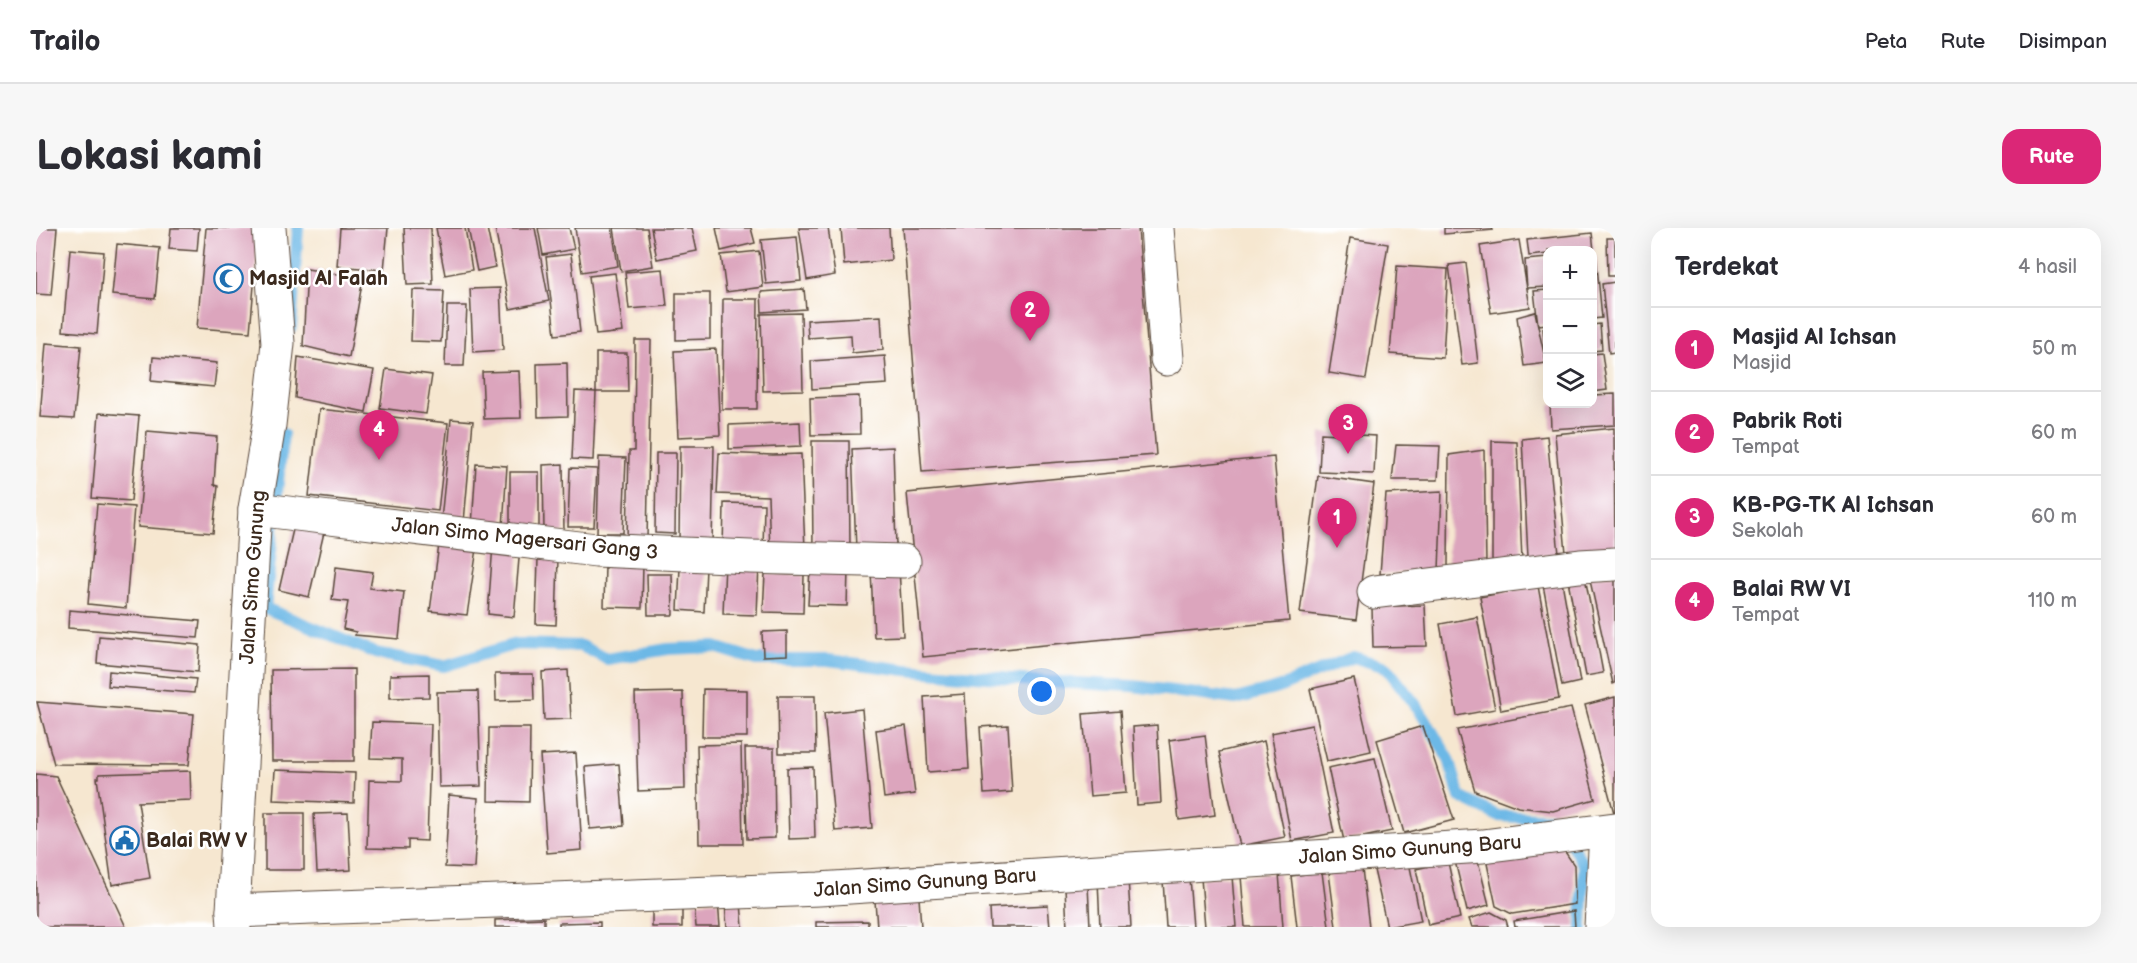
<!DOCTYPE html>
<html lang="id">
<head>
<meta charset="utf-8">
<style>
	:root { --surface:#fff; --page:#f7f7f7; --text:#2b2b33; --muted:#7c7c81; --line:#e1e1e2; --accent:#db2777 }
	body { margin:0; font-family:"Balsamiq Sans",sans-serif; background:var(--page); color:var(--text) }
	.controls { position:absolute; right:18px; top:18px; display:grid; overflow:hidden; border-radius:12px; box-shadow:0 6px 24px #0002 }
	.controls button { width:54px; height:54px; display:grid; place-items:center; padding:0; border:0; border-bottom:2px solid var(--line); background:var(--surface); color:var(--text); font:30px sans-serif }
	.you { position:absolute; left:1006px; top:464px; width:21px; height:21px; margin:-15px; border:4px solid #fff; border-radius:50%; background:#1a73e8; box-shadow:0 0 0 9px #1a73e833 }
	.badge { display:grid; place-items:center; width:39px; height:39px; border-radius:50%; background:var(--accent); color:#fff; font-size:20px; font-weight:700 }
	.pin { position:absolute; translate:-50% -50px; filter:drop-shadow(0 2px 3px #0008) }
	.pin::after { content:''; position:absolute; top:32px; width:21px; height:18px; background:inherit; clip-path:polygon(0 0,100% 0,50% 100%) }
	.list { margin:0; padding:0; list-style:none }
	h2 { display:flex; justify-content:space-between; align-items:center; height:78px; margin:0; padding:0 24px; font-size:26px }
	h2 small { font-size:20px; font-weight:400; color:var(--muted) }
	.list li { display:grid; grid-template-columns:39px 1fr auto; gap:18px; align-items:center; box-sizing:border-box; height:84px; padding:0 24px; border-top:2px solid var(--line) }
	.list b { display:block; font-size:22px; white-space:nowrap }
	.list p { margin:0; font-size:20px; white-space:nowrap; color:var(--muted) }
	.list em { font-size:20px; font-style:normal; color:var(--muted) }
	.icon { flex:none; width:33px; height:33px; fill:none; stroke:currentColor; stroke-width:2; stroke-linecap:round; stroke-linejoin:round }
	.map { position:relative; flex:none; width:1579px; height:699px; overflow:hidden; border-radius:18px }
	header { display:flex; align-items:center; gap:36px; box-sizing:border-box; height:84px; padding:0 30px; background:var(--surface); border-bottom:2px solid var(--line) }
	header strong { font-size:28px }
	nav { display:flex; gap:33px; margin-inline-start:auto; font-size:21px }
	.intro { display:flex; align-items:center; justify-content:space-between; box-sizing:border-box; height:144px; padding:0 36px }
	h1 { margin:0; font-size:42px }
	.button { padding:15px 27px; border-radius:18px; background:var(--accent); color:#fff; font-size:21px; font-weight:700 }
	main { display:flex; gap:36px; padding:0 36px }
	aside { flex:1; background:var(--surface); border-radius:18px; box-shadow:0 6px 24px #0002 }
	.map>svg:first-child { display:block }
	.lines { fill:none; stroke-linecap:round; stroke-linejoin:round }
	.stream { stroke:#6cb8e6; stroke-width:12 }
	.building { fill:#dca5bd }
	.minor-casing { stroke:#574639; stroke-width:35 }
	.major-casing { stroke:#574639; stroke-width:35 }
	.minor { stroke:#fff; stroke-width:33 }
	.major { stroke:#fff; stroke-width:33 }
	.labels { text-anchor:middle; stroke-width:5; stroke-linejoin:round; paint-order:stroke }
	.poi-label { font-size:20px; font-weight:bold; fill:#3b2a1e; stroke:#fff; text-anchor:start }
	.street-label { font-size:20px; fill:#3b2a1e; stroke:#fff }
</style>
</head>
<body>
<header>
<strong>Trailo</strong>
<nav><a>Peta</a><a>Rute</a><a>Disimpan</a></nav>
</header>
<div class="intro"><h1>Lokasi kami</h1><a class="button">Rute</a></div>
<main>
<div class="map">
<svg width="1579" height="699" viewBox="0 0 1579 699">
	<rect width="100%" height="100%" fill="#fff"/>
	<filter id="ink" filterUnits="userSpaceOnUse"><feTurbulence type="fractalNoise" baseFrequency=".0167" numOctaves="2"/><feDisplacementMap in="SourceGraphic" scale="12" xChannelSelector="R" yChannelSelector="G"/><feConvolveMatrix kernelMatrix="1 2 1 2 8 2 1 2 1" color-interpolation-filters="sRGB"/></filter>
	<filter id="wash" filterUnits="userSpaceOnUse"><feTurbulence type="fractalNoise" baseFrequency=".008" numOctaves="4" result="noise"/><feDisplacementMap in="SourceGraphic" scale="24" xChannelSelector="R" yChannelSelector="G"/><feGaussianBlur stdDeviation="1.35" result="paint"/><feColorMatrix in="noise" values="0 0 0 0 0 0 0 0 0 0 0 0 0 0 0 0 0 1.4 0 .05"/><feComposite in="paint" operator="in"/></filter>
	<g filter="url(#wash)">
		<rect width="100%" height="100%" fill="#f6e7d0"/>
		<g class="lines">
			<path class="stream" d="M255,99L262,0
				M247,206L229,380L339,425L408,438L480,416L545,418L571,431L632,421L679,419L721,432H792L870,442L998,453L1097,458L1200,471L1242,460L1317,429L1350,439L1382,480L1413,531L1424,569L1462,588L1521,591L1548,638L1546,699"/>
		</g>
		<g id="blocks">
			<path class="building" d="M0,0H21L15,67L0,66Z
				M135,0H163L161,23L133,21Z
				M170,0H223L214,104L161,100Z
				M304,0H352L348,42L301,38Z
				M368,0H395L397,56L371,57Z
				M400,0H429L436,42L409,47Z
				M432,0H451L459,39L441,43Z
				M459,0H499L513,73L474,81Z
				M502,0H533L538,21L507,27Z
				M539,0H576L582,38L546,44Z
				M578,0H611L617,38L585,43Z
				M615,0H656L661,23L621,31Z
				M680,0H715L719,15L685,23Z
				M763,0H792L799,47L771,52Z
				M805,0H853L855,32L808,37Z
				M867,0H1102L1120,227L886,244Z
				M1408,0H1456L1457,2L1408,6Z
				M1556,5L1558,22H1512V26L1493,28L1491,12Z
				M761,9L765,53L730,56L725,12Z
				M1314,10L1352,16L1330,151L1293,145Z
				M1571,10H1579V48H1572Z
				M1483,12L1494,79L1455,85L1444,18Z
				M81,16L124,20L119,71L76,67Z
				M34,21L68,24L61,106L27,103Z
				M723,23L727,59L690,64L685,27Z
				M535,26L544,104L519,107L510,29Z
				M1556,27H1560L1566,90L1556,91Z
				M1512,30V59L1491,60L1489,32Z
				M1430,35L1442,135L1426,137L1413,37Z
				M1361,38L1412,41L1407,130L1354,126Z
				M271,41L327,50L313,129L267,118Z
				M627,41L631,78L593,81L589,44Z
				M579,45L587,104L560,107L553,48Z
				M1579,54V124L1573,125L1566,56Z
				M464,60L467,122L437,124L434,61Z
				M768,61L770,81L726,84L725,64Z
				M377,62L408,63L405,114L375,113Z
				M1512,62V96L1502,97L1498,63Z
				M640,65H674V111L640,112Z
				M687,71H722L721,181H686Z
				M411,78H431L428,138H409Z
				M1499,84L1510,135L1488,138L1481,89Z
				M765,85L767,162L727,163L725,86Z
				M845,88L847,122L816,125L815,107L772,110L771,92Z
				M1564,96L1566,122L1556,123V97Z
				M1507,100H1512V126H1509Z
				M599,112H615L611,312H591L593,223H598Z
				M10,115L45,118L38,191L4,189Z
				M680,121L684,207L642,209L638,123Z
				M560,125H591L592,164H560Z
				M1566,125L1571,162L1556,164V126Z
				M849,128L851,156L776,161L775,133Z
				M117,129L181,135L178,159L115,153Z
				M262,129L338,142L330,184L259,170Z
				M531,135L532,188L502,189L501,136Z
				M350,141L396,147L390,186L344,180Z
				M483,143L485,190L448,191L446,144Z
				M539,163L560,164L557,232L536,231Z
				M1579,166V197L1515,201L1514,176H1556V167Z
				M823,168L824,206L775,207L774,170Z
				M283,181L412,195L402,283L273,268Z
				M63,185L103,188L95,273L56,270Z
				M415,191L437,193L428,294L405,292Z
				M764,194L765,218L693,221V197Z
				M1578,200L1579,323L1530,325L1519,206Z
				M111,203L181,209L178,257L182,258L177,305L102,299Z
				M1285,205L1340,208L1338,246L1283,244Z
				M1511,208L1523,326L1492,329L1486,211Z
				M776,213H813L814,322L777,323Z
				M1456,213L1481,214L1486,332L1456,334Z
				M1360,217L1404,218L1402,252H1356Z
				M644,218H678L676,316H643Z
				M857,219L860,319L820,321L816,221Z
				M1448,222L1450,335L1412,338L1413,227Z
				M620,225H640L639,306L619,305Z
				M683,225L737,227L765,226L769,321L734,323L732,268L681,266Z
				M563,229L590,230L587,305H561Z
				M1238,229L1253,393L887,429L871,265Z
				M440,236L471,238L467,299L436,298Z
				M527,236L528,304L508,305L507,237Z
				M534,240L561,241L558,299H532Z
				M474,244H503V302H474Z
				M1282,248L1338,256L1320,392L1264,385Z
				M1406,263L1403,342L1344,346L1350,266Z
				M688,275L728,276L727,323L687,322Z
				M61,276L98,279L90,380L52,376Z
				M259,293L289,300L273,369L243,362Z
				M404,309L442,314L431,387L394,383Z
				M457,316L484,319L478,389L452,386Z
				M502,330H522L520,397L500,396Z
				M689,334L723,336L721,387L687,386Z
				M569,336H607L606,380L568,379Z
				M300,339L337,344L334,360L368,364L363,411L319,407L320,404L307,401L312,374L296,372Z
				M644,339L670,340L668,384L642,382Z
				M774,340L812,342L811,378L772,377Z
				M863,341L867,408L838,409L835,342Z
				M611,346H636L637,387H612Z
				M729,346L768,347L767,385L727,384Z
				M1579,347V455L1577,456L1553,348Z
				M1549,349L1567,445L1550,448L1532,352Z
				M1526,354L1544,454L1526,458L1507,357Z
				M1502,358L1523,471L1465,482L1444,369Z
				M1389,377L1391,418L1337,419L1336,379Z
				M33,382L164,393L162,410L32,400Z
				M1441,389L1459,481L1421,488L1404,396Z
				M751,403V427L727,428L726,404Z
				M63,408L164,417L162,444L61,435Z
				M318,441V533H236L235,442Z
				M532,442L535,491L508,492L506,444Z
				M73,443L160,451L158,465L72,458Z
				M393,446V469L354,470V447Z
				M459,446H497L498,472L460,473Z
				M1318,451L1335,523L1291,533L1274,461Z
				M667,461L711,462V509H666Z
				M442,463L445,558L403,559L401,464Z
				M647,464L649,561L602,563L599,465Z
				M929,466L933,541L892,544L888,469Z
				M742,468H779L780,525H743Z
				M1579,469V585H1578L1549,477Z
				M1,474L158,486L153,537L18,536Z
				M1535,480L1559,571L1517,583L1482,579L1439,563L1421,502Z
				M826,481L836,600L799,603L788,485Z
				M1084,483L1090,565L1054,568L1047,486Z
				M336,494L395,496L391,613L372,612V621L331,620L333,552L366,553V531L334,530Z
				M972,497L976,564L948,566L944,499Z
				M1121,497L1125,575L1101,577L1097,499Z
				M1276,497L1298,605L1256,613L1235,505Z
				M870,498L879,566L848,570L840,502Z
				M1387,498L1418,592L1368,605L1341,512Z
				M453,500H494L493,574L452,573Z
				M1169,507L1179,587L1143,592L1133,512Z
				M1228,513L1249,609L1204,618L1183,524Z
				M705,516L707,616H663L661,517Z
				M709,520H738L739,610L711,611Z
				M540,525L546,622L511,625L504,527Z
				M1339,530L1356,603L1308,613L1292,540Z
				M583,536L588,598L554,601L549,539Z
				M777,539L779,610L753,611L751,540Z
				M239,542L319,545L318,575L237,572Z
				M154,543L155,572L102,574L114,650L76,657L61,550H63V546Z
				M0,546L20,548L90,699H0Z
				M413,567L442,570L438,640L409,639Z
				M229,585H268V642H229Z
				M312,585L315,642L281,644L278,586Z
				M1523,615L1538,637L1539,676L1476,686L1460,678L1449,626Z
				M1441,629L1453,677L1431,683L1419,633Z
				M1373,634L1385,693L1351,699L1338,642Z
				M1412,634L1424,690L1392,697L1380,641Z
				M1326,641L1333,699H1300L1293,645Z
				M1286,644L1293,699H1261L1255,648Z
				M1243,645L1247,699H1209L1205,648Z
				M1196,648L1200,699H1169L1165,650Z
				M1092,650L1095,699H1064L1062,652Z
				M1153,650L1157,699H1130L1127,652Z
				M1052,657L1054,699H1031L1029,659Z
				M883,670L885,699H841L839,673Z
				M682,673L684,699H660L658,674Z
				M705,675L707,699H691L689,676Z
				M1012,677L1014,699H954L953,680Z
				M646,681V699H616V682Z
				M1538,683L1539,699H1479L1478,693Z
				M1455,684L1470,692L1472,699H1436L1433,691Z
				M508,690V699H459V692Z
				M832,693V699H780V694Z
				M564,694V699H523V695Z"/>
		</g>
	</g>
	<g filter="url(#ink)">
		<use href="#blocks" fill-opacity="0" stroke="#574639" stroke-width="1.5"/>
		<g class="lines">
			<defs>
				<path id="minor" d="M1121,0L1131,131
					M219,281L560,322L714,329L868,333
					M1338,364L1544,338L1579,336
					M197,683L783,661L1447,618L1579,601
					M1565,699L1570,603"/>
				<path id="major" d="M198,699L197,683L219,281L233,197L242,115L233,0"/>
			</defs>
			<use href="#minor" class="minor-casing"/>
			<use href="#major" class="major-casing"/>
			<use href="#minor" class="minor"/>
			<use href="#major" class="major"/>
		</g>
	</g>
	<defs>
		<symbol id="mosque-ring" viewBox="-11 -11 22 22"><circle r="9.5" fill="#fff" stroke="#1f6fb2" stroke-width="1.5"/><path d="M3.5-4.9A6 6 0 1 0 3.5 4.9A5 5 0 1 1 3.5-4.9Z" fill="#1f6fb2"/></symbol>
		<symbol id="civic-ring" viewBox="-11 -11 22 22"><circle r="9.5" fill="#fff" stroke="#1f6fb2" stroke-width="1.5"/><path d="M-.6-6.5H3V-4.5H.6V-3L4-1V1h2V6H-6V1h2V-1L-.6-3ZM-1.2 2.5V6h2.4V2.5Z" fill="#1f6fb2"/></symbol>
	</defs>
	<g fill-rule="evenodd">
		<use href="#mosque-ring" x="176" y="34" width="33" height="33"/>
		<use href="#civic-ring" x="72" y="596" width="33" height="33"/>
	</g>
	<g class="labels">
		<g class="poi-label">
			<text x="213" y="57">Masjid Al Falah</text>
			<text x="110" y="619">Balai RW V</text>
		</g>
		<g class="street-label">
			<text transform="translate(489 310) rotate(6)" y="7">Jalan Simo Magersari Gang 3</text>
			<text transform="translate(216 349) rotate(-86)" y="7">Jalan Simo Gunung</text>
			<text transform="translate(1374 621) rotate(-4)" y="7">Jalan Simo Gunung Baru</text>
			<text transform="translate(889 654) rotate(-4)" y="7">Jalan Simo Gunung Baru</text>
		</g>
	</g>
</svg>
<div class="controls">
<button>+</button>
<button>−</button>
<button><svg class="icon" aria-label="layers" viewBox="0 0 24 24"><path d="M12 4l9 5-9 5-9-5zM3 14l9 5 9-5"/></svg></button>
</div>
<div class="you"></div>
<div class="pin badge" style="left:1301px;top:320px">1</div>
<div class="pin badge" style="left:994px;top:113px">2</div>
<div class="pin badge" style="left:1312px;top:226px">3</div>
<div class="pin badge" style="left:343px;top:232px">4</div>
</div>
<aside>
<h2>Terdekat<small>4 hasil</small></h2>
<ul class="list">
<li><span class="badge">1</span><div><b>Masjid Al Ichsan</b><p>Masjid</p></div><em>50 m</em></li>
<li><span class="badge">2</span><div><b>Pabrik Roti</b><p>Tempat</p></div><em>60 m</em></li>
<li><span class="badge">3</span><div><b>KB-PG-TK Al Ichsan</b><p>Sekolah</p></div><em>60 m</em></li>
<li><span class="badge">4</span><div><b>Balai RW VI</b><p>Tempat</p></div><em>110 m</em></li>
</ul>
</aside>
</main>
</body>
</html>
